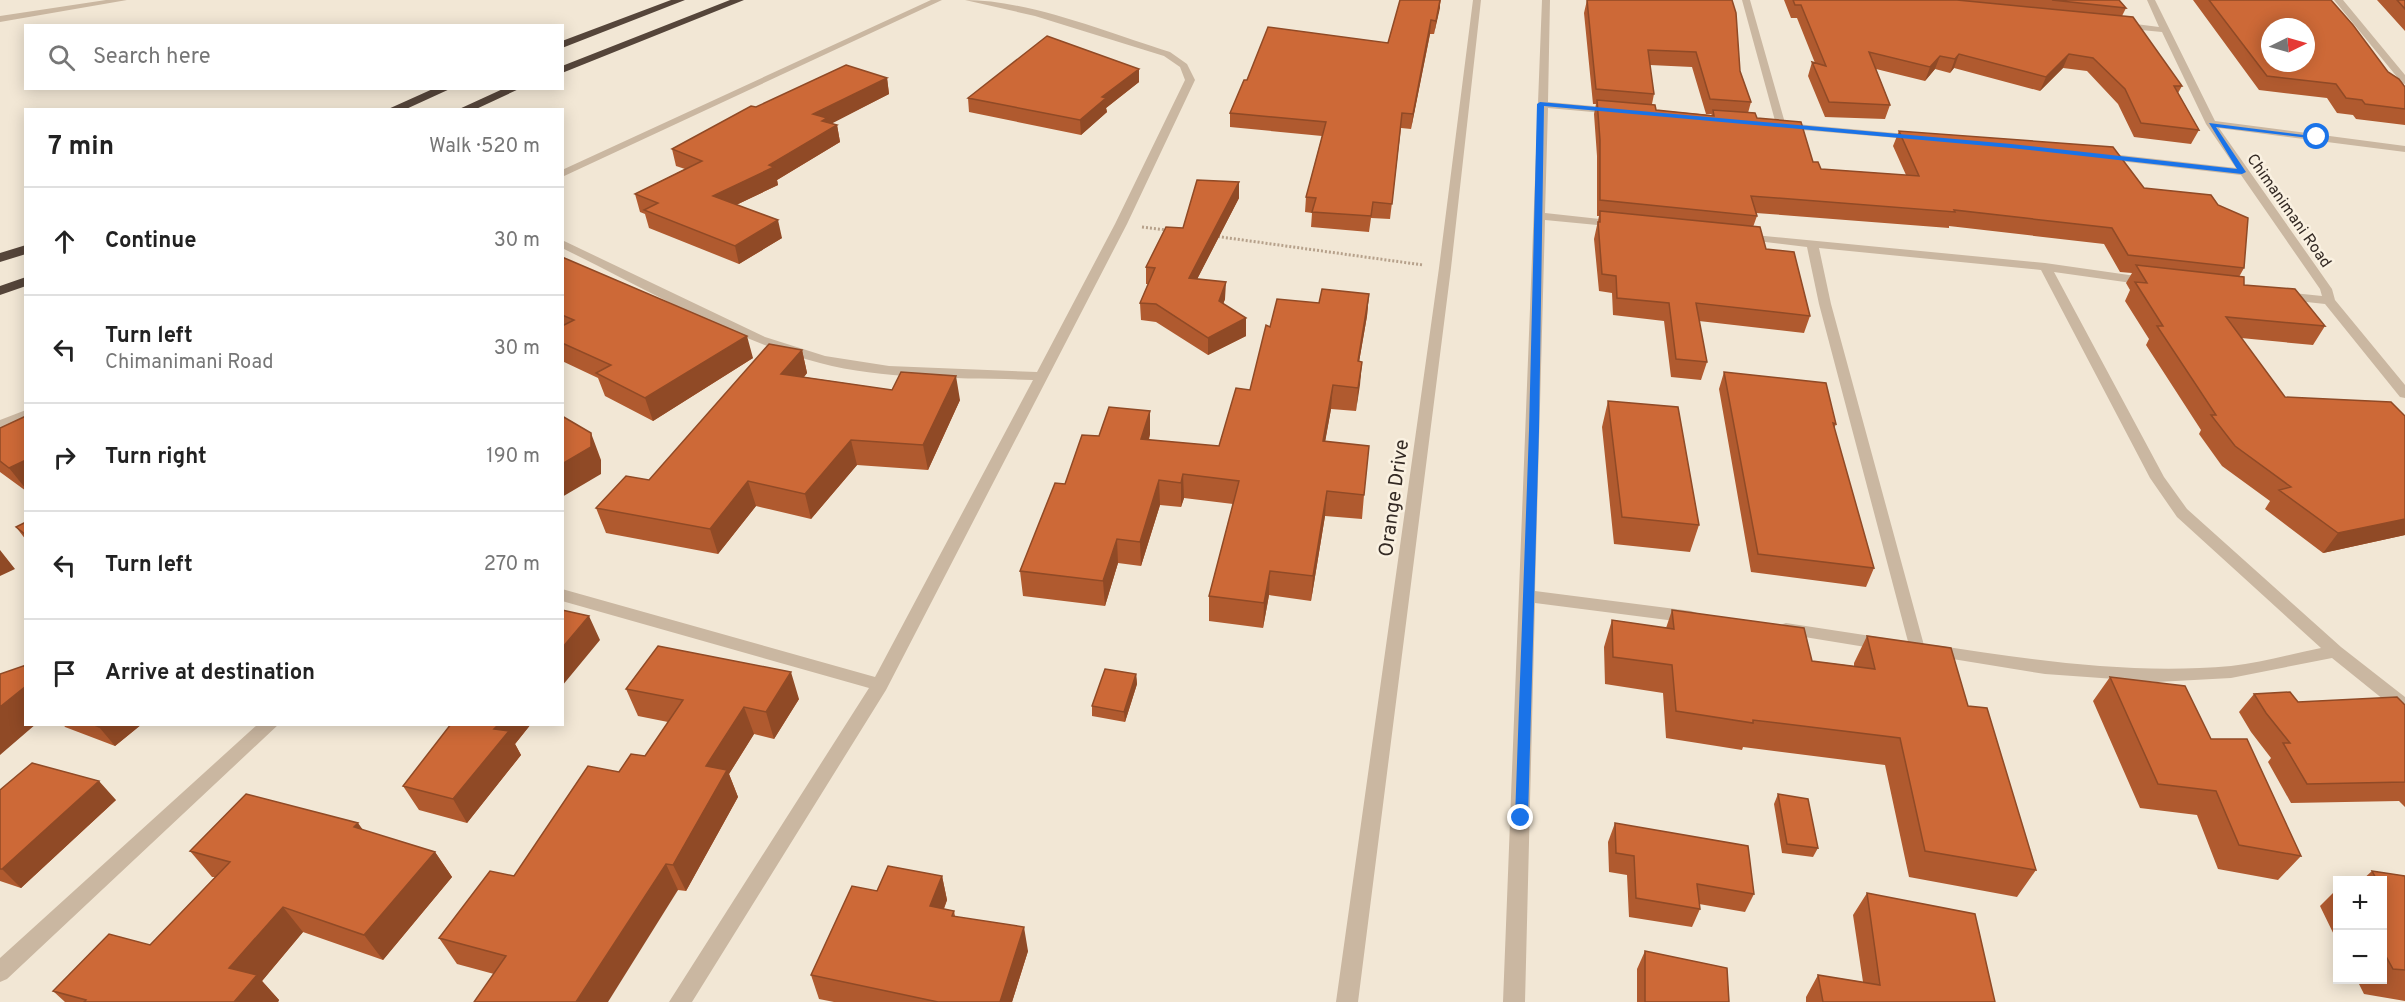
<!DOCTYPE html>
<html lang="en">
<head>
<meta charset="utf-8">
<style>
	:root { --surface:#fff; --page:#f2f2f2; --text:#222; --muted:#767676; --line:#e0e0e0 }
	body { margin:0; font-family:Overpass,sans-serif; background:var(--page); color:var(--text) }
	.controls { position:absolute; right:18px; bottom:18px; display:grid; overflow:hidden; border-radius:0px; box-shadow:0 3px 15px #0003 }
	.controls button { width:54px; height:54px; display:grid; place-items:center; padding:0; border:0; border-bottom:2px solid var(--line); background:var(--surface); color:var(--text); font:30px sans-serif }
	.compass { position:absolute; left:2261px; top:18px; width:54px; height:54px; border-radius:50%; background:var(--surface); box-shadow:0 3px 15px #0003; rotate:85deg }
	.stop { position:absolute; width:18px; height:18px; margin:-14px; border:4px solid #1a73e8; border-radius:50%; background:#fff }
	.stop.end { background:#1a73e8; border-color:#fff; box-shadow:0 2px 6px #0008 }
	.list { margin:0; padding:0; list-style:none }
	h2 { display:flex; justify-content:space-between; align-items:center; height:78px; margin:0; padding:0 24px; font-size:26px }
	h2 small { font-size:20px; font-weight:400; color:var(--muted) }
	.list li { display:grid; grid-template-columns:39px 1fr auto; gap:18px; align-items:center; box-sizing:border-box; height:108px; padding:0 24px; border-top:2px solid var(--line) }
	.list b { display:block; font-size:22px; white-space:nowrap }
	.list p { margin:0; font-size:20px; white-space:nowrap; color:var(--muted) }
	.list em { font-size:20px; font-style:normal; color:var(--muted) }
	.icon { flex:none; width:33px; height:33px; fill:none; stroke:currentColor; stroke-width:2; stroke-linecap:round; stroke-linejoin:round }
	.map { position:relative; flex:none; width:2405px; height:1002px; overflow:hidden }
	.search { position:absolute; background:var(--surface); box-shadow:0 3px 15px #0003; left:24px; top:24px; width:540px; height:66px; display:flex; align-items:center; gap:15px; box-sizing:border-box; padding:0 21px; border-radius:0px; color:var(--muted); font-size:22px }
	.panel { position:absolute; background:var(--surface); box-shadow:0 3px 15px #0003; left:24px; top:108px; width:540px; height:618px; border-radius:0px }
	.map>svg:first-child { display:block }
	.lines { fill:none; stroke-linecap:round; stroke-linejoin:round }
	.path { stroke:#b6a18b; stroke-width:3; stroke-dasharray:2 2; stroke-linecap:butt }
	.minor { fill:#cab7a1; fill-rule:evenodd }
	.highway { fill:#55453a; fill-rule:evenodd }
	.wall { fill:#b05a2f; fill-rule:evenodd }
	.shaded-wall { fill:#904a26 }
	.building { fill:#cd6937; stroke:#904a26; stroke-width:1.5; fill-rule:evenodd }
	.route { fill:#1a73e8 }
	.labels { text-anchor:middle; stroke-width:5; stroke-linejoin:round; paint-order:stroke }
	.far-street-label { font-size:16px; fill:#342a24; stroke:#faf1e1 }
	.street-label { font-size:20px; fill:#342a24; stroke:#faf1e1 }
</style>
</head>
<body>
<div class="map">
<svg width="2405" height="1002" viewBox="0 0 2405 1002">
	<rect width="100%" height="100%" fill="#f2e7d5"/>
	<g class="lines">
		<path class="path" d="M1142,227L1167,230
			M1214,236L1423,265"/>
		<path class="minor" d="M106,0H127L0,22V16Z
			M931,0H942L562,177V170Z
			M965,0C1029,0 1109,33 1170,52L1187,64L1195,80L1127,224L886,690L692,1002H669L869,688L562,601V589L875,677L1033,380C963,377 888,381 820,363C732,340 644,288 562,248V240L765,337L825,356L889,366L1037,372L1115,224L1185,80L1180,67L1164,56L1035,16Z
			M1473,0H1481L1451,268L1358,1002H1336L1439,268Z
			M1542,0H1550L1548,102L1615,108L1620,111L1615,114L1548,108L1545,213L1618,221L1624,224L1618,227L1545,220L1535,591L1691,611L1697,613L1699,617L1697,621L1691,623L1535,603L1525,1002H1503Z
			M1742,0H1750L1785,123L1917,135L1922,138L1921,140L1777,128Z
			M2147,0H2155L2215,121L2405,146V152L2219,128L2332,289L2335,300L2405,385V398L2400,397L2325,304L2280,299V293L2284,292L2322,296L2320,289L2241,175L2102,159L2097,156L2102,153L2236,168L2206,124L2162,32L2120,28L2116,25L2120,22L2159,27Z
			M2334,0H2343L2405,75V84L2402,83Z
			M1744,234L2045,263L2150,278V284L2146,285L2054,272L2164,477L2187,509L2341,647L2405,697V714L2399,712L2332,658L2231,678L2157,682L2045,674L1928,655L1926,651L1928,647L1934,645C2032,660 2131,675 2231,666C2261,663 2291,654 2321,648L2177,517L2150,478L2041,270L1819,248L1831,304L1925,649L1923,653H1911L1819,304L1807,247L1740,239V235Z
			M26,410V419L0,429V420Z
			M1786,623L1884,638L1890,640L1892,644L1890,648L1884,650L1780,633L1778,629L1780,625Z
			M258,724H279L7,979L0,982V958Z"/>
		<path class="highway" d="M671,0H685L562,48V41Z
			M730,0H744L562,73V66Z
			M435,88H452L404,110H386Z
			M505,88H521L474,110H457Z
			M26,245V254L0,262V253Z
			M26,277V286L0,295V286Z"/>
	</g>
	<path class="wall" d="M1400,0H1441L1434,34H1430L1411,129L1401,128L1390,219L1371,218L1369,232L1311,227L1312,213L1305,212L1306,197L1322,136L1230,127V113L1247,80L1388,43Z
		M1587,0L1740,71L1751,102L1748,113L1813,162L1821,169L1906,175L1893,146L1899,131L2144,188L2244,268L2239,277L2244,285L2325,326L2313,345L2241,338L2285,397L2405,416V535L2323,553L2265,509L2270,501L2222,466L2199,434L2201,430L2146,345L2149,339L2125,301L2130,290L2126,283L2132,273L2120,272L2104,244L1949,226V228L1756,213L1757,216L1753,227L1766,249L1810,316L1804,333L1699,321L1707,362L1701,380L1671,377L1664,321L1613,315L1612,293L1599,291L1594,239L1599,216H1597V156L1594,114L1596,104H1593L1584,13ZM1650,65L1692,67L1706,114H1712L1711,115L1656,110L1652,104L1654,94Z
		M1784,0H2119L2126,8L2122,16L2182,86L2178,93L2199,130L2191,144L2134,137L2118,104L2087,71L2063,68L2040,91L1954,68L1950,73L1935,69L1925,81L1876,69L1890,105L1885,119L1825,117L1808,76L1812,62L1815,63L1797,18H1791Z
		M2193,0H2331L2388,72L2405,87V125L2356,119L2353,115L2337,113L2327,98L2259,90Z
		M2377,0H2405V31Z
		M1139,69V82L1106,108L1107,112L1081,135L969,112L968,98Z
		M887,78L889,94L831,123L837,125L840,142L777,180L778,185L736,205L782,238L739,264L649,228L645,214L640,212L635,194L685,169L676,166L672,149L756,107Z
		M1239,182V198L1197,279L1225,299L1223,304L1246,336L1208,355L1156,322L1141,320L1140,303L1148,284H1146V267L1183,228Z
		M562,257L753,358L653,421L605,396L598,378L562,361Z
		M1369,294L1367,316L1359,362H1362L1356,411L1331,409L1325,441L1364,495L1362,519L1325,516L1311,601L1269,595L1263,628L1209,621V596L1233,504L1184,498L1181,507L1160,505L1141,566L1118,563L1105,606L1023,596L1020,571L1065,484L1099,436L1150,434L1149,440L1219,446L1250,390L1270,327L1319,303Z
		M802,350L807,373L804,377L960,400L928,470L857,465L811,519L756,506L718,554L606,533L596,508L649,480Z
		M1724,372L1836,424L1834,429L1874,568L1866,587L1751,572L1719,389Z
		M1608,401L1699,525L1690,552L1614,544L1602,427Z
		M26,416V491L0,472V428Z
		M26,522V540L16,527Z
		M1672,610L1812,661L1854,666V663L1867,636L1968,706L2036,870L2017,897L1909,877L1885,765L1743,747L1742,750L1666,738L1663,693L1605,684L1604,647L1612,620L1666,628Z
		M1136,674L1137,684L1125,722L1092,716V706Z
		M2110,677L2211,739L2301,856L2278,880L2218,869L2197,815L2140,808L2093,701Z
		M626,689L799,699L774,739L754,734L729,774L738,797L686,891L678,890L494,974L457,964L439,938L514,876L619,772L645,756L668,722L638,716Z
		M2254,694L2298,702L2405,705V807L2399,801L2291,803L2268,762L2271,758L2251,732L2239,712Z
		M63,724H142L115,746L65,727Z
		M451,724H531L515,744L521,755L467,823L419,810L403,786Z
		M0,790L116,800L21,888L0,881Z
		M1778,794L1818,848L1813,857L1782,853L1774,804Z
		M1615,823L1754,894L1745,912L1699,904L1700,909L1692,927L1629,917L1627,875L1609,872L1608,842Z
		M363,830L435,852L452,877L383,960L303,932L262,981L279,1000L278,1002H65L53,991L150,945L215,877H212L190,851Z
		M2372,871L2405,876V1001L2364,994L2357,980H2382V880H2362Z
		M942,876L947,900L944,909L954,911L955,916L1028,951L1012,1002H834L819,999L811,975L877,891Z
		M2337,889V941L2320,906Z
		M1867,893L1995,1002H1806V997L1818,975L1863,982L1853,915Z
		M1645,951L1729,1002H1637V969Z"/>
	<path class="shaded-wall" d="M1440,0V8L1434,34L1436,21Z
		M1431,20L1430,34L1411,129L1413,114Z
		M1959,54L1954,68L1950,73L1955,59Z
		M2069,54L2063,68L2040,91L2046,77Z
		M1940,56L1935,69L1925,81L1930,67Z
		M1139,69V82L1106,108L1107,112L1081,135L1080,120L1102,97Z
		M887,78L889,94L829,125H837L840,142L777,180L778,185L717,214L713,196L769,165L813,114Z
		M1239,182V198L1189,295V278Z
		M778,220L782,238L739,264L735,246Z
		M1226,282L1225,299L1218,318L1219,301Z
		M1369,294L1367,316L1355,385L1358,361Z
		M1246,318V336L1208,355V338Z
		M747,336L753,358L653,421L645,398Z
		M802,350L807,373L787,398L781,374Z
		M1362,362L1360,385L1356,411L1358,388Z
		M956,376L960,400L928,470L923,445Z
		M1333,385L1331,409L1321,465L1323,441Z
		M1150,411V434L1142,463L1141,439Z
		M591,433L601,460V474L562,497V464Z
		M851,440L857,465L811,519L805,494Z
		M26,460V489L9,468Z
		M1183,474L1184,498L1181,507V483Z
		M1159,480L1160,505L1141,566L1140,542Z
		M748,481L756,506L718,554L710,529Z
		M1327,491L1325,516L1311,601L1313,576Z
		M2405,519V535L2323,553L2338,533Z
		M1117,539L1118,563L1105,606L1103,581Z
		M0,550L15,569L0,576Z
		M1270,571L1269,595L1263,628L1264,603Z
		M589,616L600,640L562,686V648Z
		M791,672L799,699L774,739L766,712Z
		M1136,674L1137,684L1125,722L1124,712Z
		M26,686V724H36L0,755V707Z
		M744,707L754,734L729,774L738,797L686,891L673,865L706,766Z
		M103,724H142L115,746L99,727Z
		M499,724H531L515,744L521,755L467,823L453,799L494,729Z
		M99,781L116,800L21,888L2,869Z
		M358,823L376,848L354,827Z
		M435,852L452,877L383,960L364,935Z
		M666,864L678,890L608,1002H576Z
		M942,876L947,900L935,930L930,906Z
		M283,907L303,932L262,981L279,1000L278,1002H234L229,968Z
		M1024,927L1028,951L1012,1002H1000Z"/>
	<path class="building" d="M1400,0H1440L1436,21L1431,20L1413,114L1402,113L1392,204L1373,202L1371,216L1312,212L1316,198L1306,197L1326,122L1230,113L1244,80H1247L1268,27L1388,43Z
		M1587,0H1732L1736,13L1740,71L1751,102L1710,99L1696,52L1648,50L1654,94L1596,89Z
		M1793,0H1957L2133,17L2182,86H2174L2199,130L2141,123L2125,89L2093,58L2069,54L2046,77L1959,54L1955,59L1940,56L1930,67L1869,52L1890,105L1829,102L1812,62L1826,66L1801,5H1795Z
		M2052,0H2119L2126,8Z
		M2209,0H2331L2353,25L2388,72L2399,79L2405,87V109L2365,104L2362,100L2346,98L2336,84L2267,76ZM2270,27H2306V63H2270Z
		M2397,0H2405V9Z
		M1047,36L1139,69L1102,97L1106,98L1080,120L968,98Z
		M846,65L887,78L813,114L827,118L822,121L837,125L769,165L774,167L713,196L778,220L735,246L644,210L658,203L635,194L702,161L672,149L751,106L756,107Z
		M1597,100L1655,105L1656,110L1714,116L1713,110L1755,113L1757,118L1801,122L1813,162H1818L1821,169L1919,176L1899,131L2113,147L2144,188L2211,195L2218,205L2248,218L2244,268L2128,255L2112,228L1954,210L1955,212L1751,196L1757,216L1600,200V140Z
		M1197,180L1239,182L1189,278L1226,282L1219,301L1246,318L1208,338L1156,304L1140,303L1155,268L1146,267L1166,227L1183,228Z
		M1600,211L1760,227L1766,249L1794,252L1810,316L1696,303L1707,362L1676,359L1669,303L1617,298L1616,276L1602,274L1598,222H1600Z
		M562,257L747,336L645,398L596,373L611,365L562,343V326L574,320L562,315Z
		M2136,265L2244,277V285L2295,289L2325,326L2226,317L2285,397L2391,402L2405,416V519L2338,533L2279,490L2291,487L2235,446L2211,415H2216L2157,326H2163L2135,282L2147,283Z
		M1322,289L1369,294L1358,361L1362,362L1358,388L1333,385L1323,441L1369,446L1364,495L1327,491L1313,576L1270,571L1264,603L1209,596L1239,481L1183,474L1181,483L1159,480L1140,542L1117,539L1103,581L1020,571L1055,483L1065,484L1082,435L1099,436L1109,407L1150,411L1141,439L1219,446L1236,388L1250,390L1266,325L1270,327L1277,299L1319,303Z
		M769,344L802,350L781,374L892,390L901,372L956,376L923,445L851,440L805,494L748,481L710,529L596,508L626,476L649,480Z
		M1724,372L1826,383L1836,424L1833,423L1874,568L1758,554Z
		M1608,401L1678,407L1699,525L1622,517Z
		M26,416V460L9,468L0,461V428Z
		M562,416L591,433V447L562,464Z
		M26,522V535L16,527Z
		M562,610L589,616L562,648Z
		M1672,610L1804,628L1812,661L1875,669L1867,636L1951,648L1968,706L1987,708L2036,870L1925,851L1900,738L1753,720V723L1676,711L1672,665L1613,657L1612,620L1674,629Z
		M658,646L791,672L766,712L744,707L706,766L727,770L673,865L666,864L576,1002H474L506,956L439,938L490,871L514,876L588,766L619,772L631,754L645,756L683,700L626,689Z
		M26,665V686L0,707V674Z
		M1105,669L1136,674L1124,712L1092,706Z
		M2110,677L2185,686L2211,739H2247L2301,856L2239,845L2216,791L2158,784Z
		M2290,692L2298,702L2397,697L2405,705V782L2307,784L2283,743H2290L2266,713L2254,694Z
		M92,724H103L99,727Z
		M451,724H499L494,729L509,731L453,799L403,786Z
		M32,763L99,781L2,869H0V790Z
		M246,794L358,823L354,827L435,852L364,935L283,907L229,968L257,975L234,1002H84L86,1000L53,991L109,934L150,945L230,862L190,851Z
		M1778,794L1808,799L1818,848L1787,844Z
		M1615,823L1748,846L1754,894L1697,884L1700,909L1636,898L1634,856L1616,853Z
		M888,866L942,876L930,906L954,911L952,916L1024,927L1000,1002H938L811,975L852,886L877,891Z
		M2372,871L2405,876V970L2393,969L2382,949V880H2377Z
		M1867,893L1975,914L1995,1002H1823L1818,975L1880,985Z
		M1645,951L1727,968L1729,1002H1645Z"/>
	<path class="route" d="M1540,102L2011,144L2237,169L2209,123L2320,137L2317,139L2216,127L2246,172L2242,174L2011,148L1544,106L1539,430L1528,818L1521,823L1515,818L1529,430L1537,104Z"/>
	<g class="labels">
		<g class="far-street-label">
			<text transform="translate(2290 210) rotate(55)" y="6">Chimanimani Road</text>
		</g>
		<g class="street-label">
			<text transform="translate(1393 498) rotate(-82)" y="7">Orange Drive</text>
		</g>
	</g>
</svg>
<div class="controls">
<button>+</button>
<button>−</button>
</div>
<svg class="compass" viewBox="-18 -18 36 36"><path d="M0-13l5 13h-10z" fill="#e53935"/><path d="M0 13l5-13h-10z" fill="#767676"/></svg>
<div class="stop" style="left:2317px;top:137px"></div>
<div class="stop end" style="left:1521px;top:818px"></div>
<div class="search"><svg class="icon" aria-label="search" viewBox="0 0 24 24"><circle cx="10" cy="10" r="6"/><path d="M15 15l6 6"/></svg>Search here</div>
<section class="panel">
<h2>7 min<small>Walk · 520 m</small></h2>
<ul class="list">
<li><svg class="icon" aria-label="ahead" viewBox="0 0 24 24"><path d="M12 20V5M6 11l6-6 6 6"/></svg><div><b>Continue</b></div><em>30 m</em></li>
<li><svg class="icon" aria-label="left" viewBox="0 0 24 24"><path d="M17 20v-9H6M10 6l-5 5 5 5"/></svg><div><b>Turn left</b><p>Chimanimani Road</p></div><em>30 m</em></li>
<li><svg class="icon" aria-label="right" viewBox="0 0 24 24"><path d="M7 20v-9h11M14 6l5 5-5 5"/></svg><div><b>Turn right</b></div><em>190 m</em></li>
<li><svg class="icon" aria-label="left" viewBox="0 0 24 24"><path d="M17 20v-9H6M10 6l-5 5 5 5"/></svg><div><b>Turn left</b></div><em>270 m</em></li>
<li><svg class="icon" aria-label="arrive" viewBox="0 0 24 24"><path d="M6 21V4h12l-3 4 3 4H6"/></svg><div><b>Arrive at destination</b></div></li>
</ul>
</section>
</div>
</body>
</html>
